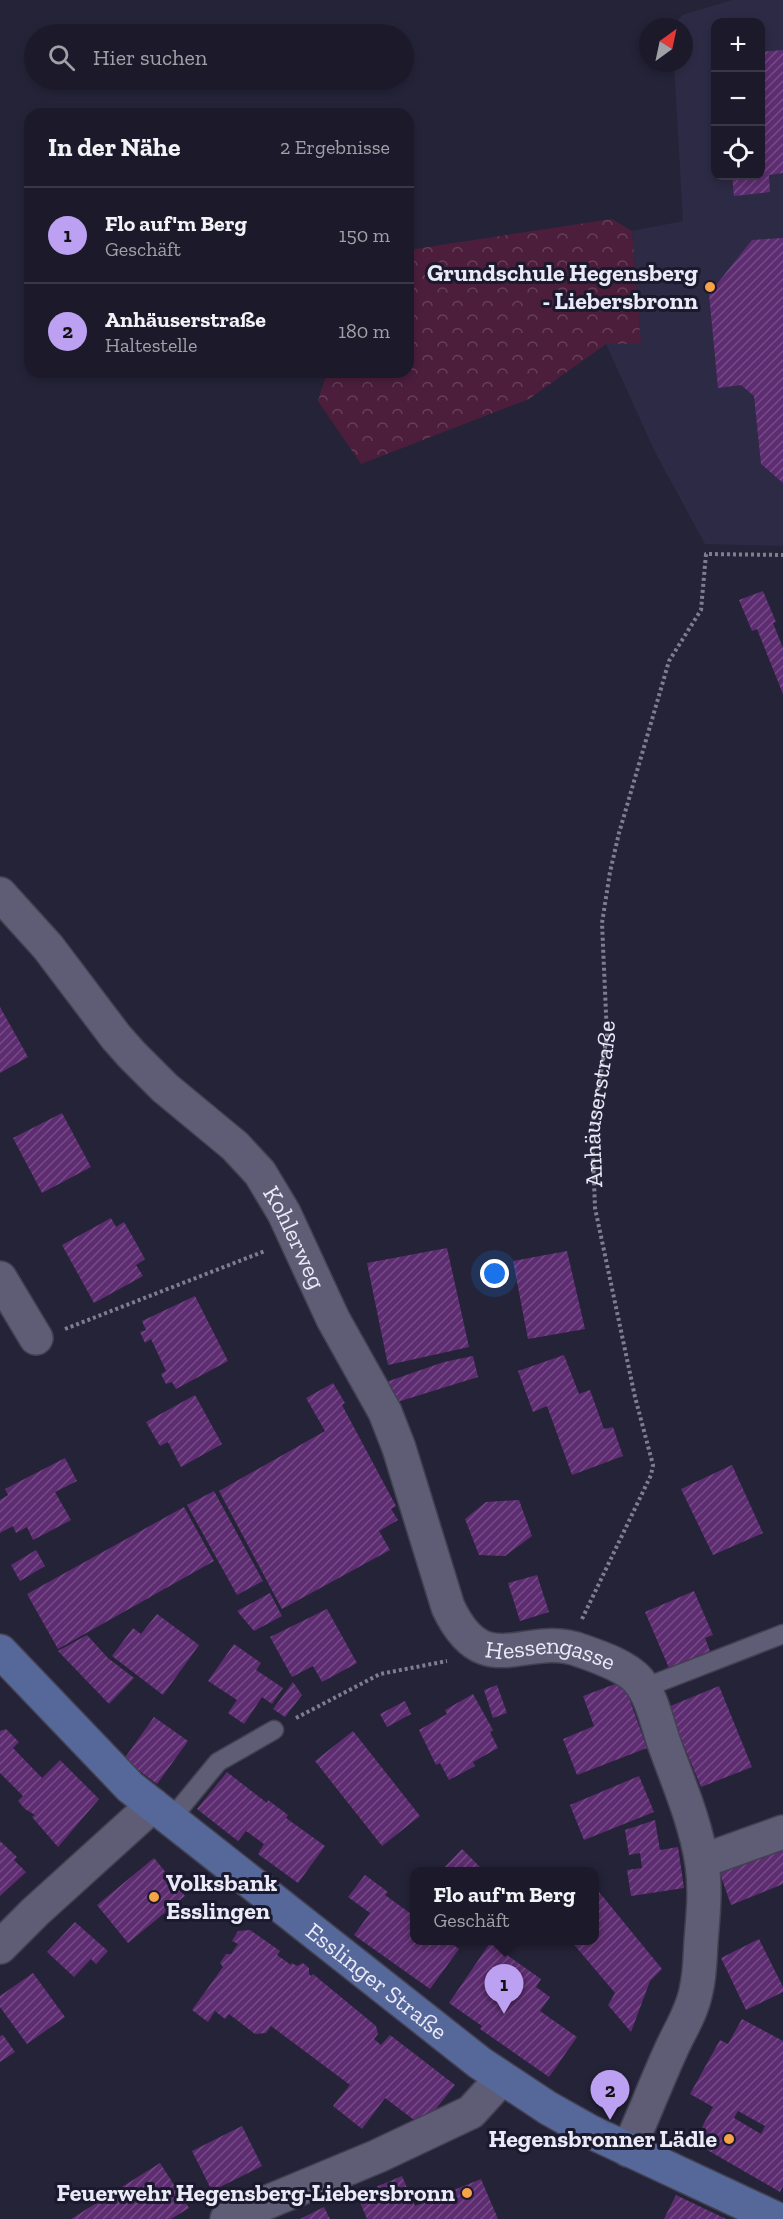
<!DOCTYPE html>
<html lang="de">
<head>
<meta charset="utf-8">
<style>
	:root { --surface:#1c1a2a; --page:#292736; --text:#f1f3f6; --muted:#a0a1a8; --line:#3a3847; --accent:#bca0f2 }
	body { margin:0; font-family:"Zilla Slab",serif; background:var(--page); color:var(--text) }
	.controls { position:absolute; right:18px; top:18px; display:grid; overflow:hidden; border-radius:12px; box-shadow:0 3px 9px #0003 }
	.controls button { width:54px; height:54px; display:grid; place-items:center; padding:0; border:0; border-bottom:2px solid var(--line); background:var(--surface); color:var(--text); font:30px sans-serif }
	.compass { position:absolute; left:639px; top:18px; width:54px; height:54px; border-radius:50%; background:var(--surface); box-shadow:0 3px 9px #0003; rotate:33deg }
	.you { position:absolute; left:495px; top:1274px; width:21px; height:21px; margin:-15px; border:4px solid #fff; border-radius:50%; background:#1a73e8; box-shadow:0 0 0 9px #1a73e833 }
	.badge { display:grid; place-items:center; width:39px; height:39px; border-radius:50%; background:var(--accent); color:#111; font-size:20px; font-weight:700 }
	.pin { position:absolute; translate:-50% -50px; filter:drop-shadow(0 2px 3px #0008) }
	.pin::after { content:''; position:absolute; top:32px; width:21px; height:18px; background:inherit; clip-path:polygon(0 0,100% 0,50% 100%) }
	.popup { position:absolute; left:410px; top:1867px; width:189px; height:78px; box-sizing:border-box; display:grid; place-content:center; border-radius:12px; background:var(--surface); filter:drop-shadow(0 2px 4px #0005); font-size:20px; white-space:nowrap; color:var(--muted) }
	.popup b { font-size:22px; color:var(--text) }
	.popup::after { content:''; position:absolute; left:50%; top:100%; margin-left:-12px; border:12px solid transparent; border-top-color:var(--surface) }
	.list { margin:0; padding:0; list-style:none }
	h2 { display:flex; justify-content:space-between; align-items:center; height:78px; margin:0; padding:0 24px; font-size:26px }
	h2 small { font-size:20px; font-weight:400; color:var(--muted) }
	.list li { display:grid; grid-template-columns:39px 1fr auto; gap:18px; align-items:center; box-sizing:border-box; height:96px; padding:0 24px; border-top:2px solid var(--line) }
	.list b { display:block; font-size:22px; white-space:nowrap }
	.list p { margin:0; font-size:20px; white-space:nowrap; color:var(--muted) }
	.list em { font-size:20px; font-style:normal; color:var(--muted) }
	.icon { flex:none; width:33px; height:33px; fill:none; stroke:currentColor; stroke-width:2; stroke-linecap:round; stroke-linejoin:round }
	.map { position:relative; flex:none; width:783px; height:2219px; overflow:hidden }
	.search { position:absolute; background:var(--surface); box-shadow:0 3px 9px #0003; left:24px; top:24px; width:390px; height:66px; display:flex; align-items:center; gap:15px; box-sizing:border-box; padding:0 21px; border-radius:33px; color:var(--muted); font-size:22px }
	.panel { position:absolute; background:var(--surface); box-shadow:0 3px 9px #0003; left:24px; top:108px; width:390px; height:270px; border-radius:18px }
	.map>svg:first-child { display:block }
	.built { fill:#2d2a45; fill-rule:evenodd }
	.forest { fill:url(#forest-crowns) }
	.building { fill:url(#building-hatch); fill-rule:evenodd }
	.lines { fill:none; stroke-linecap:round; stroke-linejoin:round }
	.lane-casing { stroke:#434052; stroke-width:21 }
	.street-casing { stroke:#434052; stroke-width:36 }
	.secondary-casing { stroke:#434052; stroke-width:36 }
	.path { stroke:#7f7e90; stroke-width:4; stroke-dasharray:3 3; stroke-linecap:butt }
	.lane { stroke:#5e5d75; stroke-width:18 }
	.street { stroke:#5e5d75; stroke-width:33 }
	.secondary { stroke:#56689a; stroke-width:33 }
	.poi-dot { fill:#f6a247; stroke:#1b192d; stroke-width:2 }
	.labels { text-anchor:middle; stroke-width:6; stroke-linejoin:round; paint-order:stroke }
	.poi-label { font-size:24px; font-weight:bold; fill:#eae9f8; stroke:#1b192d; text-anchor:end }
	.street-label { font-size:24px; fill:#eae9f8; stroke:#1b192d }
</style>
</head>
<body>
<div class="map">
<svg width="783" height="2219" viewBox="0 0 783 2219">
	<defs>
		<pattern id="forest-crowns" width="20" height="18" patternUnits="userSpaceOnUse" patternTransform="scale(1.5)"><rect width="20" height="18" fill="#4c1e3c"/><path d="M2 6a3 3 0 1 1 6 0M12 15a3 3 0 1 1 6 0" fill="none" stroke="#663f59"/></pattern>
		<pattern id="building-hatch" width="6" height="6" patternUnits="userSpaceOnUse" patternTransform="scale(1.5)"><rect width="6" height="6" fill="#5e2d71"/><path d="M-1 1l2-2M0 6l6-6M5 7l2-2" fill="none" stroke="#754b86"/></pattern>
	</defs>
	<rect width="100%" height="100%" fill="#252338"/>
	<path class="built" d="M732,0H783V546L705,544L655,452L606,344H641L632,231L683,221L674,63H684V27H673L682,15ZM716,22H760V176H716Z"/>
	<path class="forest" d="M612,219L632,231L641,344H606L529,399L361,464L318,401L327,372H408V250Z"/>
	<path class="building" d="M783,50V173L769,175L770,192L734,196L732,176H760V52Z
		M783,238V483L761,464L754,396L741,385L718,388L709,294L752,240Z
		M763,591L776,622L773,623L783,648V694L757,629L752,631L739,600Z
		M0,1007L28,1057L0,1073Z
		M62,1113L91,1167L42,1193L13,1138Z
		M111,1218L116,1227L124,1222L135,1241L145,1259L136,1265L143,1276L94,1303L62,1245Z
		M447,1248L469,1347L388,1365L367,1263Z
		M567,1251L585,1329L528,1339L513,1261Z
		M195,1296L228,1361L176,1389L172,1382L166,1384L161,1374L166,1371L151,1339L145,1343L140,1332L146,1330L142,1321Z
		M564,1355L579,1394L590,1390L604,1429L613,1427L623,1456L572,1475L547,1406L533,1412L518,1371Z
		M473,1356L478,1377L394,1403L386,1382L444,1362Z
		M333,1383L345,1403L342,1405L396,1506L391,1509L398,1520L379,1531L390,1550L282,1609L219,1491L325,1431L306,1398Z
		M195,1395L222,1444L181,1467L168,1442L160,1446L146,1422Z
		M65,1458L77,1481L55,1492L71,1520L33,1540L27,1527L16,1533L13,1526L0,1533V1500L8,1495L5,1489Z
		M732,1465L763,1533L713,1555L681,1489Z
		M214,1491L263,1581L237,1595L187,1505Z
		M519,1500L532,1536L505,1556L479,1555L465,1519L486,1502Z
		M184,1507L214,1561L58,1649L27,1594Z
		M36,1550L45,1566L20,1581L11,1565Z
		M537,1575L549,1612L520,1621L508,1583Z
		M694,1591L713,1635L705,1638L710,1651L669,1668L645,1612Z
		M270,1593L282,1616L254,1631L237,1611Z
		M327,1609L357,1663L322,1682L313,1666L292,1677L270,1637Z
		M157,1614L199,1645L163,1695L112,1656L133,1628L141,1634Z
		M87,1635L108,1658L134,1678L109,1704L58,1651Z
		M234,1644L261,1663L256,1670L283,1688L272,1704L262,1697L244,1724L228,1713L237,1700L208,1681Z
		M623,1681L647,1748L577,1775L563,1739L594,1726L583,1696Z
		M293,1682L302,1695L285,1717L273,1709Z
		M497,1685L507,1713L493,1718L484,1690Z
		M719,1686L752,1767L701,1787L668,1707Z
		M473,1694L493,1730L490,1732L498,1748L473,1762L475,1766L449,1780L440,1763L436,1765L419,1730L447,1714L445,1710Z
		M405,1701L411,1714L387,1727L380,1714Z
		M154,1717L188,1741L157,1784L124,1759Z
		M6,1729L19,1742L13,1748L42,1778L60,1760L99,1799L58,1847L32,1817L35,1815L25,1809L18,1801L23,1796L0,1773V1731Z
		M353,1731L420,1816L382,1846L315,1761Z
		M227,1772L267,1803L268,1800L288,1815L286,1818L325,1846L298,1883L258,1854L264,1844L246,1831L238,1841L197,1809Z
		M639,1776L654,1812L584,1840L570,1805Z
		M655,1820L660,1850L678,1847L684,1888L631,1896L627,1870L642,1868L640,1853L629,1855L625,1830Z
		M783,1840V1884L731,1905L717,1865Z
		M0,1841L17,1857L14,1860L26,1872L0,1896Z
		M462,1849L485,1872H440Z
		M154,1858L185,1896L128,1943L97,1905Z
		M365,1875L388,1892L385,1895L414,1916V1941H448L459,1949L430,1989L354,1935L370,1913L348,1897Z
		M599,1892L662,1969L650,1981L631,2032L608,2005L615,1993L571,1941H594V1896Z
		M75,1922L108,1951L96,1964L91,1959L74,1977L47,1952Z
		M250,1930L280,1951L277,1955L291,1965L292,1963L297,1966L303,1963L309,1968V1974L311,1976L313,1974L376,2026L378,2034L374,2039L381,2045L390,2035L455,2085L422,2126L385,2098L362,2129L333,2106L350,2085L271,2026L266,2033L255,2034L229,2014L225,2019L215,2011L208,2022L192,2010L223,1967L220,1963L226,1954H231L238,1944L232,1941L238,1931Z
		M759,1939L783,1987V1992L746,2010L721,1958Z
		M490,1943L541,1979L536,1987L550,1997L540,2011L577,2037L549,2077L480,2029L482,2026L449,2003Z
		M33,1973L65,2017L27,2044L0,2007V1996Z
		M742,2019L783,2041V2186L780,2192L697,2144L703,2125L713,2107L690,2094L720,2040L728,2044ZM738,2111L765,2126L761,2134L734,2118Z
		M3,2035L15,2052L0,2062V2036Z
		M242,2126L262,2166L212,2191L192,2151Z
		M160,2163L189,2208L171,2219H71Z
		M402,2176L415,2206L481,2179L498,2219H367L357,2195Z
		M676,2195L726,2219H664Z
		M324,2207L330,2219H300Z"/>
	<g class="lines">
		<defs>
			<path id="lane" d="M644,1688L783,1634
				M171,1819L218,1762L274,1730"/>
			<g id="street">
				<path id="s2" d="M0,894L48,947L116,1037L132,1055L165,1088L235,1146L260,1173L284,1213L333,1319L385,1412L399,1448L448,1607C485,1686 526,1629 582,1651C599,1657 626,1666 638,1680C652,1696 657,1723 664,1743C678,1782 696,1823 702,1864C706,1890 703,1916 701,1941C700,1958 700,1975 696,1991C692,2012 680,2030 671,2050C656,2083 643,2117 628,2150"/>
				<path d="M0,1278L36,1338"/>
				<path d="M702,1861L783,1832"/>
				<path d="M0,1947L35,1912L153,1805"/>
				<path d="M227,2219L378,2156L471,2112L502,2078"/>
			</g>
			<g id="secondary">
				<path id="s3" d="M0,1651L130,1787L480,2063L548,2108L589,2131L777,2219"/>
			</g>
		</defs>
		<use href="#lane" class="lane-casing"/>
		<use href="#street" class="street-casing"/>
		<use href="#secondary" class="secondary-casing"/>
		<g class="path">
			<path d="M65,1329L265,1251"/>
			<path id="s1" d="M582,1619L651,1475L653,1465L635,1397L595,1208L592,1128L607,1036L602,923L610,872L619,833L669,661L701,610L706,554L783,555"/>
			<path d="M296,1718L380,1674L447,1661"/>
		</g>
		<use href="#lane" class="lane"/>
		<use href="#street" class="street"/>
		<use href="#secondary" class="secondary"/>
	</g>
	<g class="poi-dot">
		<circle cx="710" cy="287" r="6"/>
		<circle cx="154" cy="1897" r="6"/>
		<circle cx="729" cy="2139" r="6"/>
		<circle cx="467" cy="2193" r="6"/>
	</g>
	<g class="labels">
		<g class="poi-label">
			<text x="698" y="281">Grundschule Hegensberg<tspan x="698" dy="28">- Liebersbronn</tspan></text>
			<text x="166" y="1891" text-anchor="start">Volksbank<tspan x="166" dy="28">Esslingen</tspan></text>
			<text x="717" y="2147">Hegensbronner Lädle</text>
			<text x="455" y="2201">Feuerwehr Hegensberg-Liebersbronn</text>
		</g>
		<g class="street-label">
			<text dy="8" stroke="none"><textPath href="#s1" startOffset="538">Anhäuserstraße</textPath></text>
			<text dy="8" stroke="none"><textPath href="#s2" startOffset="456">Kohlerweg</textPath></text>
			<text dy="8" stroke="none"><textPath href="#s2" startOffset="981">Hessengasse</textPath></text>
			<text dy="8" stroke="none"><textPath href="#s3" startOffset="502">Esslinger Straße</textPath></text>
		</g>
	</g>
</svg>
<div class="controls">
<button>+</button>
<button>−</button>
<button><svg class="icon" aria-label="locate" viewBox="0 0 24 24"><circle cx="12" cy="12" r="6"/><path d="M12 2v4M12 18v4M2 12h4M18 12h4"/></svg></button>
</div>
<svg class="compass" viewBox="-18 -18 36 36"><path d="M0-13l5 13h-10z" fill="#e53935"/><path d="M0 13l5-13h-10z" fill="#a0a1a8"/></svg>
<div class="you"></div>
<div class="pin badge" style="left:504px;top:2014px">1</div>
<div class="popup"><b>Flo auf'm Berg</b>Geschäft</div>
<div class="pin badge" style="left:610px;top:2120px">2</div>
<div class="search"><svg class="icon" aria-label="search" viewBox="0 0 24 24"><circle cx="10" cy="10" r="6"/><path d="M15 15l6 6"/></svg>Hier suchen</div>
<section class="panel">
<h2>In der Nähe<small>2 Ergebnisse</small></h2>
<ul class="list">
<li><span class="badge">1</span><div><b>Flo auf'm Berg</b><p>Geschäft</p></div><em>150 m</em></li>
<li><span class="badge">2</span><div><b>Anhäuserstraße</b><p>Haltestelle</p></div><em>180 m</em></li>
</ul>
</section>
</div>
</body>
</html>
